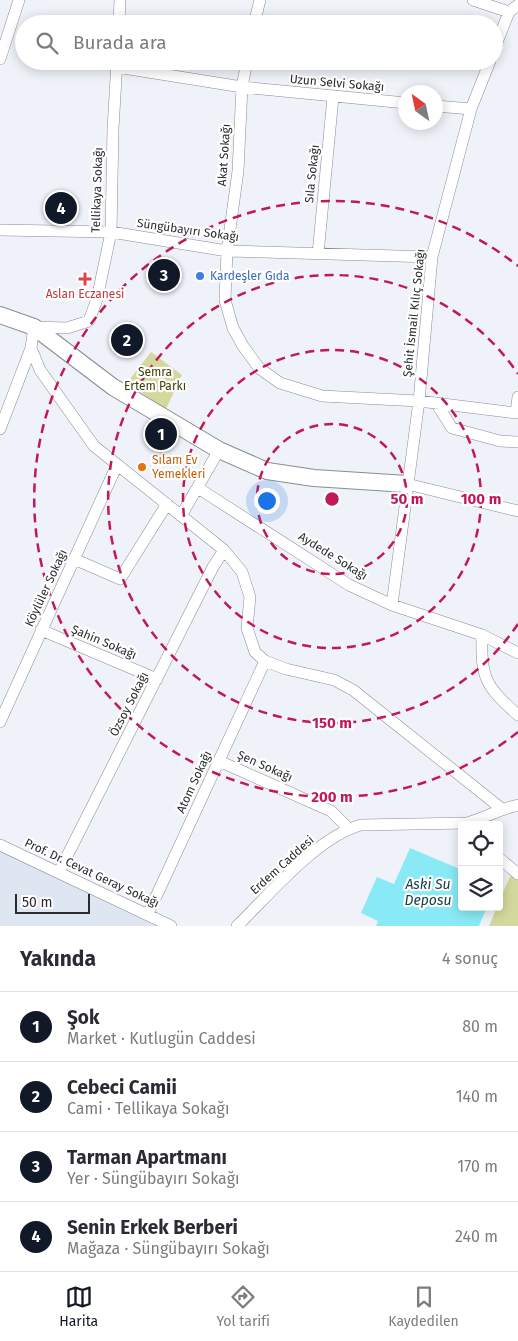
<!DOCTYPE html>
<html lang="tr">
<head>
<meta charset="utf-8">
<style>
	:root { --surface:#fff; --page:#f7f7f7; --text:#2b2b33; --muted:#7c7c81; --line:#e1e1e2; --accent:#111827 }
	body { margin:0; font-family:"Fira Sans",sans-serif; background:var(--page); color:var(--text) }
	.controls { position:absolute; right:15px; bottom:15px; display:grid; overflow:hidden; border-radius:5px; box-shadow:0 2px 12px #0003 }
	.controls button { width:45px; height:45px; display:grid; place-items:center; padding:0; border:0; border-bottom:1px solid var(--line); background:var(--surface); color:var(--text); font:25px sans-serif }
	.compass { position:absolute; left:398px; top:85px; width:45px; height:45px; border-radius:50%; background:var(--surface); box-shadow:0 2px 12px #0003; rotate:327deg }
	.scale { position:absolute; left:15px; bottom:12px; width:75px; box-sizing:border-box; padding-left:5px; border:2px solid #2b2c2e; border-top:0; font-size:14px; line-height:18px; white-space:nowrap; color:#2b2c2e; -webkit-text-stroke:4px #fff; paint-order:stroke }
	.you { position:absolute; left:266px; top:500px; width:18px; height:18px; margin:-12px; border:4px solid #fff; border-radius:50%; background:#1a73e8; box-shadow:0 0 0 8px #1a73e833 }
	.badge { display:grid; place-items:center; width:32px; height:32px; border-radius:50%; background:var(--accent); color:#fff; font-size:16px; font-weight:700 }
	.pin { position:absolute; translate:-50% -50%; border:2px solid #fff; box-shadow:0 1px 5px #0006 }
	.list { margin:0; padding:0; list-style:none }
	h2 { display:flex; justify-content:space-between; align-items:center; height:65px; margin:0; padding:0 20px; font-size:21px }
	h2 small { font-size:16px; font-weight:400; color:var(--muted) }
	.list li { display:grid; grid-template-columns:32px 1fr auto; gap:15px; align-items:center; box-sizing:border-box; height:70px; padding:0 20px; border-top:1px solid var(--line) }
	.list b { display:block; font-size:19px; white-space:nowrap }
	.list p { margin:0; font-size:16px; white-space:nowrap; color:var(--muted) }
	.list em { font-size:16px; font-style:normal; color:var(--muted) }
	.icon { flex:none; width:28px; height:28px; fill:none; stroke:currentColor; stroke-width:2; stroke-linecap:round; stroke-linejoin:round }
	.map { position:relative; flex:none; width:518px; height:926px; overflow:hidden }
	.search { position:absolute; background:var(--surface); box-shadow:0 2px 12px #0003; left:15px; right:15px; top:15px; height:55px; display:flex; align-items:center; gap:12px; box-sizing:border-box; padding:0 18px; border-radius:28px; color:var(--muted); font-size:19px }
	.sheet { height:345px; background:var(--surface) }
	nav { display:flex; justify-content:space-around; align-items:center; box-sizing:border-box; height:70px; border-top:1px solid var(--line); background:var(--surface); font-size:14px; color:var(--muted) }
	nav a { display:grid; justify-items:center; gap:2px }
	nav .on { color:var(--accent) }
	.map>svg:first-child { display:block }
	.built { fill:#dee6f2 }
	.green { fill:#d3d89d }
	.water { fill:#89eaf5 }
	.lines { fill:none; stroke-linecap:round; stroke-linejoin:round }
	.street-casing { stroke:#898d92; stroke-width:12 }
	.secondary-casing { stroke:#898d92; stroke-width:18 }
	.street { stroke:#fff; stroke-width:11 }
	.secondary { stroke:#fff; stroke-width:16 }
	.ring { fill:none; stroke:#c2185b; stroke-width:2.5; stroke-dasharray:9 6 }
	.shop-dot { fill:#3f7fe0; stroke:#fff; stroke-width:2 }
	.health-dot { fill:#e0444e; stroke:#fff; stroke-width:2 }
	.food-dot { fill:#e8710a; stroke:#fff; stroke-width:2 }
	.labels { text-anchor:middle; stroke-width:4.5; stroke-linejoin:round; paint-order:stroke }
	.street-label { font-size:12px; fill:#2b2c2e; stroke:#fff }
	.shop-label { font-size:12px; fill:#366cbe; stroke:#fff; text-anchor:start }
	.health-label { font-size:12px; fill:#be3a42; stroke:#fff }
	.park-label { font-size:12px; fill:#3d4007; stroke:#fff }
	.food-label { font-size:12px; fill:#c56008; stroke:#fff; text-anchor:start }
	.water-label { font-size:14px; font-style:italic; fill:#0d3c41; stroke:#fff }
	.centre { fill:#c2185b; stroke:#fff; stroke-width:2.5 }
	.ring-label { font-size:15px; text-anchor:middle; font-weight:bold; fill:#c2185b; stroke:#fff; stroke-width:4.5; stroke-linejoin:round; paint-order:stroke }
</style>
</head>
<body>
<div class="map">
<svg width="518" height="926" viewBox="0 0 518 926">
	<rect width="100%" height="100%" fill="#eff2f8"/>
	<path class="built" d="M0,845L171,926H0Z"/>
	<path class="green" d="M151,352L182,375L166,409L127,383Z
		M513,870L518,874V926H489L497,907H499V901Z"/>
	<path class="water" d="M410,848L462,870V907H487L479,926H376L378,921L361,913L377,877L394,884Z"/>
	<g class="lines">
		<defs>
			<path id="street" d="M473,0L509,12
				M119,24L120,0
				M254,24L260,0
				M494,50L509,12L518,5
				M0,59L19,0
				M117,61L113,129L111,232L97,299L89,321L67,328L34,327L31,348L40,370L94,446L224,550L242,572L250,597L247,628L255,652L265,661L286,669L334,680L353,690L502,809
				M117,61V67L242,87L406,103
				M247,61L242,87L238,171L227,251L225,300L233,328L243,346L259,368L280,383L322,396L419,401L392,605
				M490,61L471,109L432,257L419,401L516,413L518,397
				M436,106L471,109
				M0,230L111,232L227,251L432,257
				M318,254L333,97
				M436,403L452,428L500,441L518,442
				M0,429L31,348
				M407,484L518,511
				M198,488L349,585L392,605L482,635L518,653
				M181,516L219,450
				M74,559L120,579L167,504
				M41,630L157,679
				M482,635C481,678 485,686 518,715
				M0,722L117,465
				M219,761L331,811L349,829
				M0,845L171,926
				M499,858L518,874
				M59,872L213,567L224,550
				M148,914L265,661
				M237,926C270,894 317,837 361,825L467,823C484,818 500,809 518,805"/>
			<path id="secondary" d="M0,315L34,327L113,387L219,450L267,471L314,478L407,484"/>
		</defs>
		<use href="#street" class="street-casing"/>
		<use href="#secondary" class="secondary-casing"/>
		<use href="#street" class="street"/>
		<use href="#secondary" class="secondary"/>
	</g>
	<g class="ring">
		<circle cx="332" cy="499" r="75"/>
		<circle cx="332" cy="499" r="149"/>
		<path d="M518 624A224 224 0 1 1 518 374"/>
		<path d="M518 732A298 298 0 1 1 518 266"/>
	</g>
	<circle class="shop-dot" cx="200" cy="276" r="5"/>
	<path class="health-dot" d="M82.5 271.5h5v5h5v5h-5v5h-5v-5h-5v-5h5z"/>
	<circle class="food-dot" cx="142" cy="467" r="5"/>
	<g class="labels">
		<g class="street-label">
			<text transform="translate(337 83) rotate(5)" y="4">Uzun Selvi Sokağı</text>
			<text transform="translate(224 155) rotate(-86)" y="4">Akat Sokağı</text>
			<text transform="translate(312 174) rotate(-84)" y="4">Sıla Sokağı</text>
			<text transform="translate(97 190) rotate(-88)" y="4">Tellikaya Sokağı</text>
			<text transform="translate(188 230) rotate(8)" y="4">Süngübayırı Sokağı</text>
			<text transform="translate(414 313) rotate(-84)" y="4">Şehit İsmail Kılıç Sokağı</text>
			<text transform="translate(333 556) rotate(32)" y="4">Aydede Sokağı</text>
			<text transform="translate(46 588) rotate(-65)" y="4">Köylüler Sokağı</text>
			<text transform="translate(104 642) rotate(23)" y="4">Şahin Sokağı</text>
			<text transform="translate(129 704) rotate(-63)" y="4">Özsoy Sokağı</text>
			<text transform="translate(265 766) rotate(24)" y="4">Şen Sokağı</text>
			<text transform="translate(194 782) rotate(-65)" y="4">Atom Sokağı</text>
			<text transform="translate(282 865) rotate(-42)" y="4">Erdem Caddesi</text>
			<text transform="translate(92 873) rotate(25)" y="4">Prof. Dr. Cevat Geray Sokağı</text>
		</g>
		<g class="shop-label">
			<text x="210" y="280">Kardeşler Gıda</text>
		</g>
		<g class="health-label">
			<text x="85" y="298">Aslan Eczanesi</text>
		</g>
		<g class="park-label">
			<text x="155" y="376">Semra<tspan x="155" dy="14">Ertem Parkı</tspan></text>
		</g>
		<g class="food-label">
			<text x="152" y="464">Sılam Ev<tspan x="152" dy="14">Yemekleri</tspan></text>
		</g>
		<g class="water-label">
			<text x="428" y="889">Aski Su<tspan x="428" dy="16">Deposu</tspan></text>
		</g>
	</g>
	<circle cx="332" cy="499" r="8" class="centre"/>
	<g class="ring-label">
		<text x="407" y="504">50 m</text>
		<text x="481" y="504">100 m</text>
		<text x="332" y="728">150 m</text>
		<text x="332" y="802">200 m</text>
	</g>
</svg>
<div class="controls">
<button><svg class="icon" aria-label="locate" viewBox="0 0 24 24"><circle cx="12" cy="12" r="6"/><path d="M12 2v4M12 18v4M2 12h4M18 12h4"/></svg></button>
<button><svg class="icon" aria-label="layers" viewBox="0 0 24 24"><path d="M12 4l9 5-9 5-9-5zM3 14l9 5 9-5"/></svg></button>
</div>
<svg class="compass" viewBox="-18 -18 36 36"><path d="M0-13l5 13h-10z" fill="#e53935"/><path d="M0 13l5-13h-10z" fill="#7c7c81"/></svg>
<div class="scale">50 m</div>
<div class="you"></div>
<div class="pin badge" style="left:161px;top:434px">1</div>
<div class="pin badge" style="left:127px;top:340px">2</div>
<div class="pin badge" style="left:164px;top:275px">3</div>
<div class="pin badge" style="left:61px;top:208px">4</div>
<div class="search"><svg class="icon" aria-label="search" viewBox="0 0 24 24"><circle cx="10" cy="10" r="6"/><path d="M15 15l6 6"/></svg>Burada ara</div>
</div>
<section class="sheet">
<h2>Yakında<small>4 sonuç</small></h2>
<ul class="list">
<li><span class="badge">1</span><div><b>Şok</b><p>Market · Kutlugün Caddesi</p></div><em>80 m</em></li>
<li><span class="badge">2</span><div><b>Cebeci Camii</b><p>Cami · Tellikaya Sokağı</p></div><em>140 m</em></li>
<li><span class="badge">3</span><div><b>Tarman Apartmanı</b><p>Yer · Süngübayırı Sokağı</p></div><em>170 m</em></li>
<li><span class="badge">4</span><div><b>Senin Erkek Berberi</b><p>Mağaza · Süngübayırı Sokağı</p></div><em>240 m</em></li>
</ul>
</section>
<nav>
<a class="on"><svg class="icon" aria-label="map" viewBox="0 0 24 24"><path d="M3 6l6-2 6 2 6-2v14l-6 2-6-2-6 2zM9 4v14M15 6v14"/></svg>Harita</a>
<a><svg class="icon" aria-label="directions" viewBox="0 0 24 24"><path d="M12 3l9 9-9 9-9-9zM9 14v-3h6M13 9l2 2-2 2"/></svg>Yol tarifi</a>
<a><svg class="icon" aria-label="saved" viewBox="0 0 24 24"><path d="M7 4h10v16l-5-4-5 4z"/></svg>Kaydedilen</a>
</nav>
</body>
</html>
